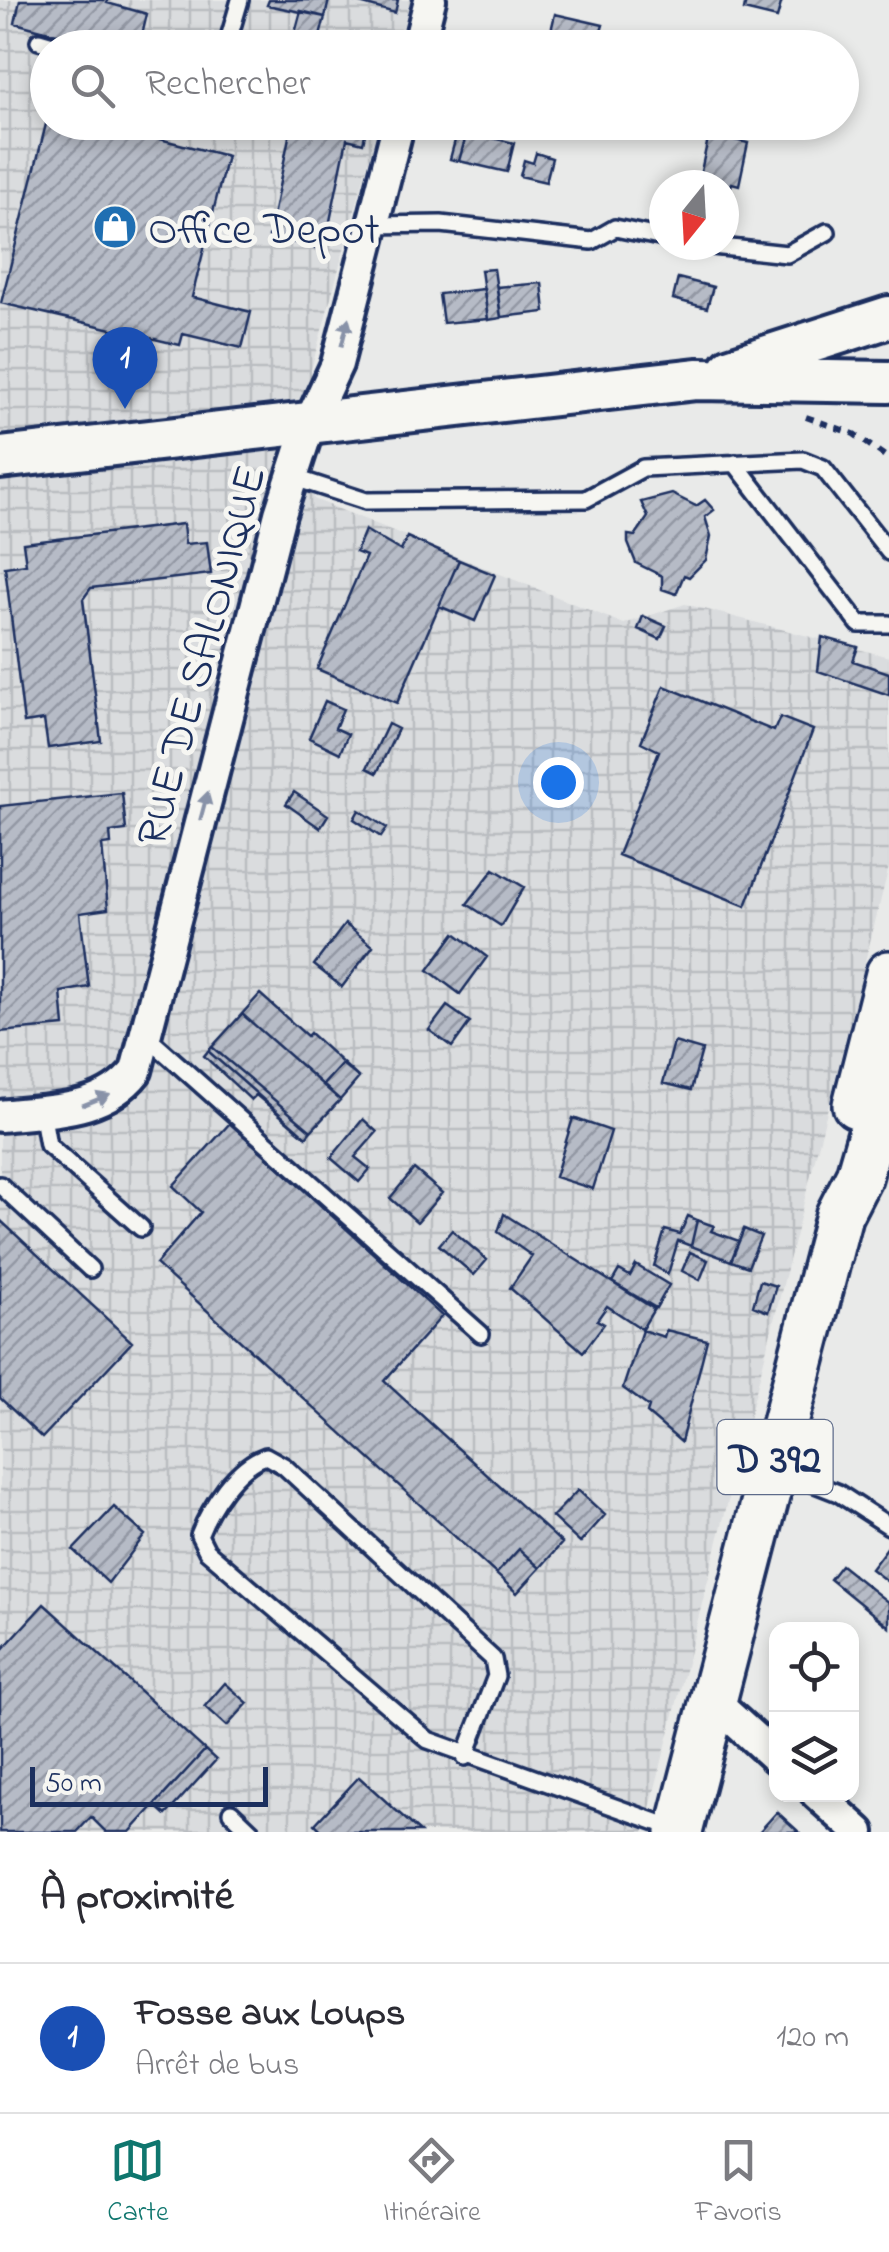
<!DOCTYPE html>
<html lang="fr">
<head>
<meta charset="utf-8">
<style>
	:root { --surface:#fff; --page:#f7f7f7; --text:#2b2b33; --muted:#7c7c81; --line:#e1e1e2; --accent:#0f766e }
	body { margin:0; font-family:"Indie Flower",sans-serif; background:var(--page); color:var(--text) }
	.controls { position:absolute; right:30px; bottom:30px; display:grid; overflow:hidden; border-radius:20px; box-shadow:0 5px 15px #0003 }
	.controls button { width:90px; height:90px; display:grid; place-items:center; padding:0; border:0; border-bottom:2px solid var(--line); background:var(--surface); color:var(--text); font:50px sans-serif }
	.compass { position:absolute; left:649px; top:170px; width:90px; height:90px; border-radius:50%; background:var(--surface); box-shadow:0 5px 15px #0003; rotate:198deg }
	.scale { position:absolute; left:30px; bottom:25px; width:238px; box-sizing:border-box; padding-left:10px; border:5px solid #1b2f5e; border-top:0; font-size:28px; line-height:35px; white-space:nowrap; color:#1b2f5e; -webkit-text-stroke:8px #f6f6f2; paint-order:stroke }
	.you { position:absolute; left:558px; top:782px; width:35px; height:35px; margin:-25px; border:8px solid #fff; border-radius:50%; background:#1a73e8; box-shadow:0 0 0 15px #1a73e833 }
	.badge { display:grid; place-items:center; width:65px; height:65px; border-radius:50%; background:var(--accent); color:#fff; font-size:32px; font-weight:700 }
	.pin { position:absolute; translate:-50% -82px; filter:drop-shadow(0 2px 5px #0008) }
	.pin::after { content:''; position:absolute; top:52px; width:35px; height:30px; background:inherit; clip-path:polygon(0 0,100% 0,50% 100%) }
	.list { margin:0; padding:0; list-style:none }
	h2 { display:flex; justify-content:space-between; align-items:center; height:130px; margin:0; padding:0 40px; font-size:42px }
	h2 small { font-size:32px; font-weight:400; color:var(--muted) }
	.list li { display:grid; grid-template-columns:65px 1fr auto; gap:30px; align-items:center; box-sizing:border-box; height:150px; padding:0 40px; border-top:2px solid var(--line) }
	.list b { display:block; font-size:38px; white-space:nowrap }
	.list p { margin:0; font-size:32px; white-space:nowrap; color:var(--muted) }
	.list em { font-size:32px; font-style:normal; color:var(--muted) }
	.icon { flex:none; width:55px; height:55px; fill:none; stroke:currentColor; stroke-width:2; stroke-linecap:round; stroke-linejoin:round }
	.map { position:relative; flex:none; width:889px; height:1832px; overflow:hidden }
	.search { position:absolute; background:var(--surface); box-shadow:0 5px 15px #0003; left:30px; right:30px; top:30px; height:110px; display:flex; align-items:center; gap:25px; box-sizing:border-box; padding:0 35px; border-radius:55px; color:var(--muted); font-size:38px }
	.sheet { height:280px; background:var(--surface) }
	nav { display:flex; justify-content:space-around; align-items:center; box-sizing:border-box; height:140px; border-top:2px solid var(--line); background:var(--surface); font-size:28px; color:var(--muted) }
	nav a { display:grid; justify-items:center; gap:5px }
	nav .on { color:var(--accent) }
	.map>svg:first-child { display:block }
	.industrial { fill:url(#industrial-grid) }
	.building { fill:url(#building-hatch); stroke:#1b2f5e; stroke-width:2.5 }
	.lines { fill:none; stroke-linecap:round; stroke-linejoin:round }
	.lane-casing { stroke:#1b2f5e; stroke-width:22 }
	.street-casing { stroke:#1b2f5e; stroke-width:38 }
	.secondary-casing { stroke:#1b2f5e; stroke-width:48 }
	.primary-casing { stroke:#1b2f5e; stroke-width:52 }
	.path { stroke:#1b2f5e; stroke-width:6; stroke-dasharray:8 8; stroke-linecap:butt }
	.lane { stroke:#f6f6f2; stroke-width:15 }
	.street { stroke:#f6f6f2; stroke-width:30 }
	.secondary { stroke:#f6f6f2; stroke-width:40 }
	.primary { stroke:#f6f6f2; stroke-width:45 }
	.oneway { fill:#8892a8 }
	.labels { text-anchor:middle; stroke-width:10; stroke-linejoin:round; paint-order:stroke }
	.shield { fill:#f6f6f2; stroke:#5d6b8a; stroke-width:2.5 }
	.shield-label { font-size:42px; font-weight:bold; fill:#1b2f5e }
	.poi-label { font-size:45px; fill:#1b2f5e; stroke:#f6f6f2; text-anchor:start }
	.street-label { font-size:45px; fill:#1b2f5e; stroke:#f6f6f2 }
</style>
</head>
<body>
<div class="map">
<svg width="889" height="1832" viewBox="0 0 889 1832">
	<defs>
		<pattern id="industrial-grid" width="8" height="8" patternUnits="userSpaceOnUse" patternTransform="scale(2.5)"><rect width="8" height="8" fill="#dadcde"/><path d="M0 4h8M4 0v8" fill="none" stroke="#babdc1"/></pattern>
		<pattern id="building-hatch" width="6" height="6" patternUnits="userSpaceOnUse" patternTransform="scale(2.5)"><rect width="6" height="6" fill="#b6bbc6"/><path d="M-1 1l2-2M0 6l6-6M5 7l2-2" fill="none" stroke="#9398a4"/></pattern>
	</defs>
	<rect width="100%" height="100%" fill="#e9eae9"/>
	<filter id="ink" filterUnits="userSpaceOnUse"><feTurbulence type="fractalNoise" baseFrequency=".01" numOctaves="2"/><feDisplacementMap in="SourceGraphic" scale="20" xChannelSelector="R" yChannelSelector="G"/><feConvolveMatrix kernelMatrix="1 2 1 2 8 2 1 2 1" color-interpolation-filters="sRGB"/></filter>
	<g filter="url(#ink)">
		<path class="industrial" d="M0,0H410L398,47L48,48V122L379,123L311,370L314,499L624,624L685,604L889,657V867L644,1832H0Z"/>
		<path class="building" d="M20,0H108L107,3L147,14L139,48H110L15,23Z
			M269,0H329L325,17L267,5Z
			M349,0H398L395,13Z
			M746,0H782L777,18L744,10Z
			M301,11L325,17L317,48H291Z
			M555,14L603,25L599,39L607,41L605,48H547Z
			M48,116V122H92L227,156L192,297L251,312L242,348L183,334L180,345L1,303Z
			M292,122H368L363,143L347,139L324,250L269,236Z
			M494,122H551L547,137Z
			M458,129L467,132L459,161L450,159Z
			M467,132L514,143L507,172L459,161Z
			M709,134L748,143L739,185L732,183L728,197L724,196V185H704L706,177L700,176Z
			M536,153L552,158L546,182L520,176L524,160L533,163Z
			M494,269L501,318L488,320L481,270Z
			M678,278L713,287L707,308L673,299Z
			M542,283L545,312L501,317L497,287Z
			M484,289L488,319L443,323L439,294Z
			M672,494L696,506L705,500L714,510L705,517L711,536L706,560L689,577L684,575L676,594L662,589V576L636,563L628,543V535L635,536L648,517L641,502Z
			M183,524L185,544L207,542L211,574L91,588L83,599L101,741L48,748L44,720L24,723L5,567L26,564L23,543Z
			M365,530L401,551L407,537L459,560L397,703L317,669L366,556L356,552Z
			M459,560L495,575L475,621L439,606Z
			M643,616L666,626L660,639L638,629Z
			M822,637L858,647L853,661L889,673V695L818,671Z
			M664,686L774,731L780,717L813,730L746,906L618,855L659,751L641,742Z
			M325,701L343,709L335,728L348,734L340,753L309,738Z
			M388,724L398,729L377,773L367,768Z
			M294,792L328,815L320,828L286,804Z
			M122,793L126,830L110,832L111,844L102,845L108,909L80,913L89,987L61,992L64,1026L0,1032V806Z
			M359,810L387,828L381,837L354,819Z
			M494,869L524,887L501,926L467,904Z
			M345,924L373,946L342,987L314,965Z
			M455,933L487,957L460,994L428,970Z
			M260,994L307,1036L310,1033L359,1078L342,1064L323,1085L242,1014Z
			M447,1006L470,1022L452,1047L429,1030Z
			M242,1014L340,1100L311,1131L212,1047Z
			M674,1042L702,1050L691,1090L663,1083Z
			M212,1047L311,1131L306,1137L208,1051Z
			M208,1051L306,1137L256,1095L251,1100L204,1056Z
			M342,1064L359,1078L340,1100L323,1085Z
			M573,1118L611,1131L593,1189L555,1177Z
			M363,1119L377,1132L355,1157L370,1169L359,1182L331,1158Z
			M230,1123L442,1316L384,1381L562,1543L540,1568L519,1549L496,1574L156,1264L201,1212L173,1186Z
			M414,1169L442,1193L417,1222L390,1198Z
			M504,1214L654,1309L642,1329L607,1306L597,1320L604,1324L583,1352L510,1288L532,1256L498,1232Z
			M688,1216L697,1220L691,1246L678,1241L668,1274L654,1266L665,1230L680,1234Z
			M0,1220L132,1342L42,1438L0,1398Z
			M697,1220L714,1226L711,1231L739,1241L731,1261L691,1246Z
			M744,1229L761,1236L748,1267L731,1261Z
			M452,1230L487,1260L474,1275L439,1245Z
			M690,1252L708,1260L700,1280L682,1271Z
			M636,1265L669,1285L656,1308L612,1282L619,1270L630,1276Z
			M760,1281L776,1286L768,1312L753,1306Z
			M642,1330L664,1337L666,1330L707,1340L681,1442L647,1413L649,1407L623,1388Z
			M578,1490L605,1515L580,1543L552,1517Z
			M114,1507L145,1535L108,1583L73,1550Z
			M889,1545V1583L871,1569Z
			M519,1549L540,1568L517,1593L496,1574Z
			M841,1565L889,1603V1627L830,1579Z
			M44,1604L205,1750L130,1832H106L91,1817L77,1832H0V1652Z
			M225,1683L248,1703L227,1726L205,1706Z
			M205,1750L216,1760L166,1815L155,1805Z
			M359,1777L420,1832H323L315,1824Z
			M777,1812L799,1832H759Z"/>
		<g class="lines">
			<defs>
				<path id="lane" d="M39,41L63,48
					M226,48L240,0
					M372,225L441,224L592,241L615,228L664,238
					M703,245L787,254L827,232
					M735,463L859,624H889
					M292,477L366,501L586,499L643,468L803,460L823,468L889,552
					M145,1035L481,1334
					M42,1111L48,1145L141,1228
					M0,1185L90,1269
					M777,1469L838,1493L889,1526
					M465,1757L496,1676L493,1659L284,1466L266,1456C236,1466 210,1507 199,1535L207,1551L428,1740L676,1829
					M231,1812L252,1832"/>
				<path id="street" d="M418,48L430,0
					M0,1116C50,1110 103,1113 136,1071L280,514L310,422L337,364L399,122
					M712,1700L776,1758
					M817,1794L859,1832"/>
				<path id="secondary" d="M731,368L889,317
					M0,458L697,379L889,382"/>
				<path id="primary" d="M856,1105L889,974
					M679,1832L839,1215L859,1176L889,1072"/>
			</defs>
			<use href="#lane" class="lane-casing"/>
			<use href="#street" class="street-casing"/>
			<use href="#secondary" class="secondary-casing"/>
			<use href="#primary" class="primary-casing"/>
			<path class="path" d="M806,417L854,434L889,459"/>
			<use href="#lane" class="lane"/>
			<use href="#street" class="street"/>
			<use href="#secondary" class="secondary"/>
			<use href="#primary" class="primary"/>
		</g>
		<defs><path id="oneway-solid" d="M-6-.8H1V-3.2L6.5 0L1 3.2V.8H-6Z" transform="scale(2.5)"/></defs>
		<g class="oneway">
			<use href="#oneway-solid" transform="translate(345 332) rotate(-76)"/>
			<use href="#oneway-solid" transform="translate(204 806) rotate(-75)"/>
			<use href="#oneway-solid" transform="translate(96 1100) rotate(-22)"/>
		</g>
	</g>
	<defs>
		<symbol id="shop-disc" viewBox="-11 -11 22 22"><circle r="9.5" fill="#1f6fb2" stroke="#f6f6f2"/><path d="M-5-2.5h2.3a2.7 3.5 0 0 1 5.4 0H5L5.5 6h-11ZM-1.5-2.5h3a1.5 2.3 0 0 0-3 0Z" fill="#fff"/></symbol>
	</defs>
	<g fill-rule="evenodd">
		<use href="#shop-disc" x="90" y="202" width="50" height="50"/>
	</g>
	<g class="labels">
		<rect class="shield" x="717.5" y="1420" width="115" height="74" rx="8"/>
		<g class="shield-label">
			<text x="775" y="1472">D 392</text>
		</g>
		<g class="poi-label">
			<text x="148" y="243">Office Depot</text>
		</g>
		<g class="street-label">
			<text transform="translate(199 655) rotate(-75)" y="16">RUE DE SALONIQUE</text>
		</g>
	</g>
</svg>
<div class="controls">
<button><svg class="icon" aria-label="locate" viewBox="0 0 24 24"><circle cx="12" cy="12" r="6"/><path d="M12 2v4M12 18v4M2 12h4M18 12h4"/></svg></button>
<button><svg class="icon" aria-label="layers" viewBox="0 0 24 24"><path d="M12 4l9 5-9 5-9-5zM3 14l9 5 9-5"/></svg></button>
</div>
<svg class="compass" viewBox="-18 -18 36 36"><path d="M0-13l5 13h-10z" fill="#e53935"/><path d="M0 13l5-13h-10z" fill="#7c7c81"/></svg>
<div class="scale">50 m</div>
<div class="you"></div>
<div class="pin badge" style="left:125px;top:409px;background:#1a4fb4">1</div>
<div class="search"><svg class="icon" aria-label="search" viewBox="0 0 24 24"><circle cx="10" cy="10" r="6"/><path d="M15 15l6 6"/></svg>Rechercher</div>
</div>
<section class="sheet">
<h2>À proximité<small></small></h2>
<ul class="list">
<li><span class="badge" style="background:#1a4fb4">1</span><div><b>Fosse aux Loups</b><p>Arrêt de bus</p></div><em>120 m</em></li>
</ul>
</section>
<nav>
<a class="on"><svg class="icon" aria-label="map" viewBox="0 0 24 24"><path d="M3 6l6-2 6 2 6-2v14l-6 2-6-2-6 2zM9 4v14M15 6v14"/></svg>Carte</a>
<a><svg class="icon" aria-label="directions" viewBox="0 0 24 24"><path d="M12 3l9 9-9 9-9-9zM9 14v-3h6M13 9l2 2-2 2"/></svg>Itinéraire</a>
<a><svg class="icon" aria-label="saved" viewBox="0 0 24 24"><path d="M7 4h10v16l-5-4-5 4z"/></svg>Favoris</a>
</nav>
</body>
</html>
